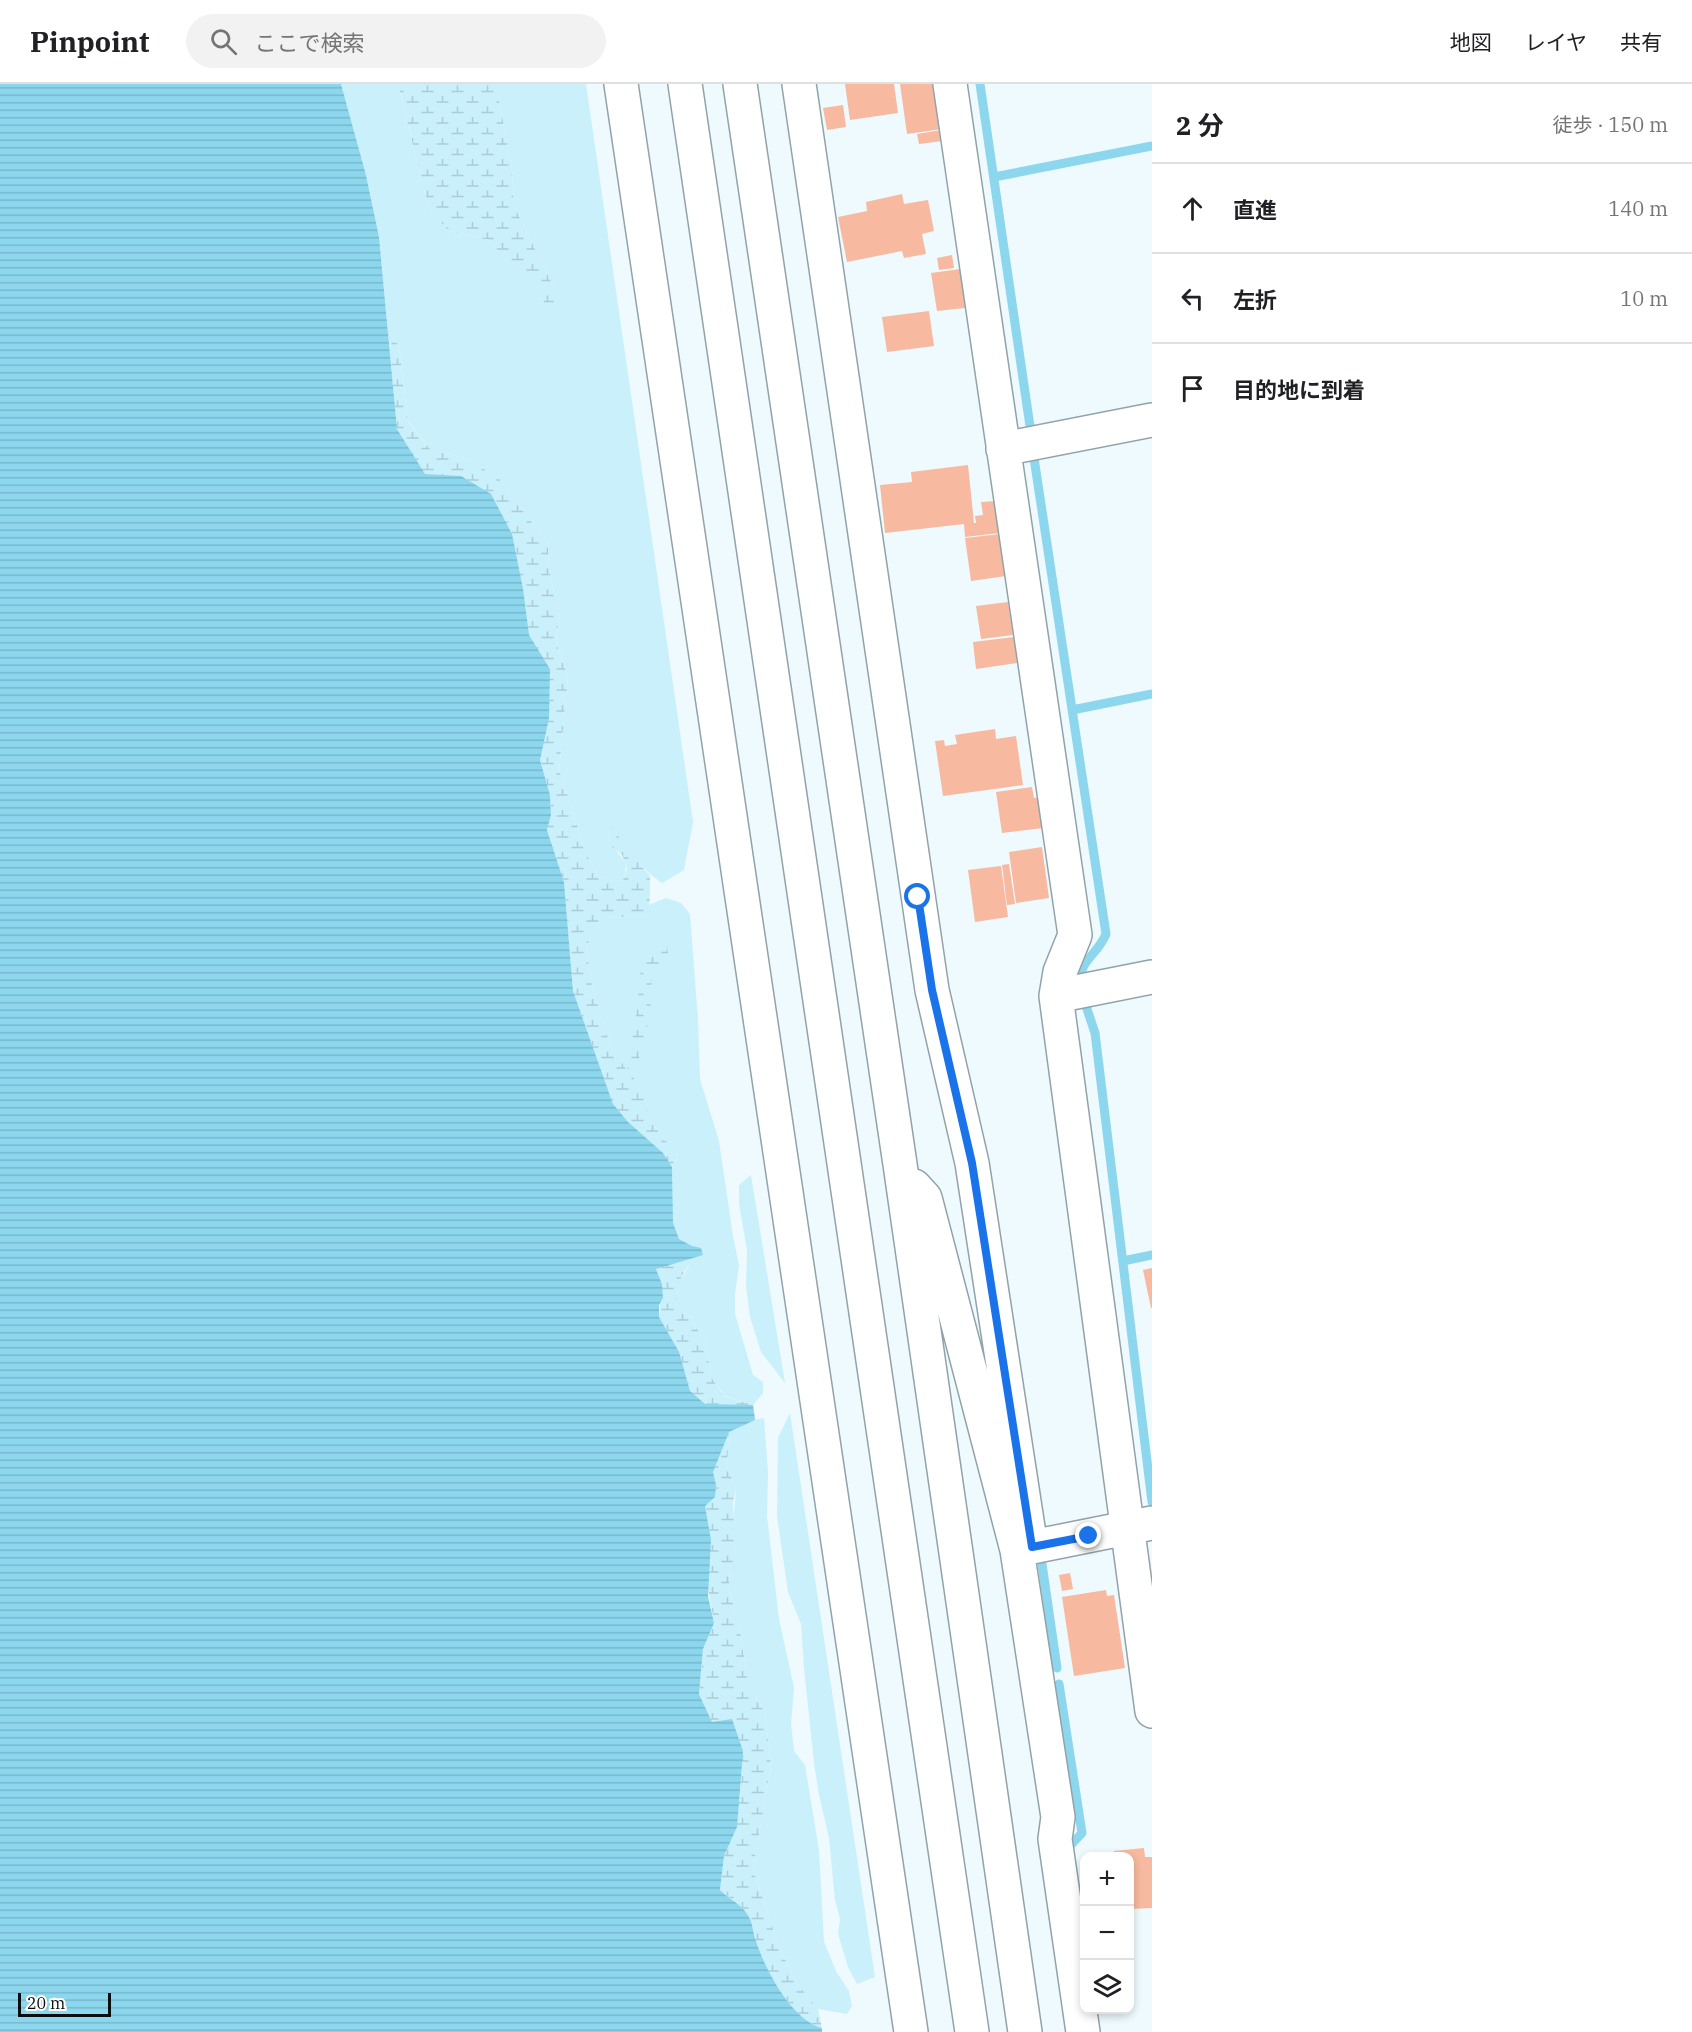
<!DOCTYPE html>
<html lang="ja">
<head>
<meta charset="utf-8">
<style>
	:root { --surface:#fff; --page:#f2f2f2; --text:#202124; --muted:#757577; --line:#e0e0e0 }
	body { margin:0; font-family:"IBM Plex Serif","Noto Sans JP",serif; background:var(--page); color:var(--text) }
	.controls { position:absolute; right:18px; bottom:18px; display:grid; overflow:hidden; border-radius:12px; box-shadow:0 3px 9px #0003 }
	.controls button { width:54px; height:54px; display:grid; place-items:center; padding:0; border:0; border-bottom:2px solid var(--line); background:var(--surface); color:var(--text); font:30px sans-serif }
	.scale { position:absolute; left:18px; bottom:15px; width:93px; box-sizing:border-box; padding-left:6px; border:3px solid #080e10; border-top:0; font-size:16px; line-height:21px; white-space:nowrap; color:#080e10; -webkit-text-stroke:4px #fff; paint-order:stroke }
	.stop { position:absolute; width:18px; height:18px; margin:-14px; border:4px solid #1a73e8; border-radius:50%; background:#fff }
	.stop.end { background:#1a73e8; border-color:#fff; box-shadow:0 2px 6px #0008 }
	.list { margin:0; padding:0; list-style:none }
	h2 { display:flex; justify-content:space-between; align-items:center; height:78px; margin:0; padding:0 24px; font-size:26px }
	h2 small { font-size:20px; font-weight:400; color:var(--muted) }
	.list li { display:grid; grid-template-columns:39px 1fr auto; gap:18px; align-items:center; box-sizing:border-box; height:90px; padding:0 24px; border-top:2px solid var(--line) }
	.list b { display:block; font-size:22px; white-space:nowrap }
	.list em { font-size:20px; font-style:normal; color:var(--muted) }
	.icon { flex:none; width:33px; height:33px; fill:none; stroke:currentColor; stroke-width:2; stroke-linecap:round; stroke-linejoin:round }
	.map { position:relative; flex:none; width:1152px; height:1948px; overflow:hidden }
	header { display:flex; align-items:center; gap:36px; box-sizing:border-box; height:84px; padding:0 30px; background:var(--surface); border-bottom:2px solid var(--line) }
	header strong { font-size:28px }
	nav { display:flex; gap:33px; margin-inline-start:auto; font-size:21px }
	.search { width:420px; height:54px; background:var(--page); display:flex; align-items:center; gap:15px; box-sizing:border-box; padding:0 21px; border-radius:33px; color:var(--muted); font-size:22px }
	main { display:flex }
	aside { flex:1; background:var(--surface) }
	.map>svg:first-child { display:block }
	.grass { fill:#caf0fc }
	.wetland { fill:url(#wetland-marsh) }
	.water { fill:url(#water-rules) }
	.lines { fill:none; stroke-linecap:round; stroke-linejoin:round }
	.stream { stroke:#8dd7ee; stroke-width:9 }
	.building { fill:#f7b99f }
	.minor-casing { stroke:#91a3a9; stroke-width:36 }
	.minor { stroke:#fff; stroke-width:33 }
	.route { stroke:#1a73e8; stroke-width:8 }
</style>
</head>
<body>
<header>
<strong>Pinpoint</strong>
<div class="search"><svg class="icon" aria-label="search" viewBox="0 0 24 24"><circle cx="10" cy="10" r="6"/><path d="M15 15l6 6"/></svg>ここで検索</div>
<nav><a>地図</a><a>レイヤ</a><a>共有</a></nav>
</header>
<main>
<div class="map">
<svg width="1152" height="1948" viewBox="0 0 1152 1948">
	<defs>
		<pattern id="wetland-marsh" width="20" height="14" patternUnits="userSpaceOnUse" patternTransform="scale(1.5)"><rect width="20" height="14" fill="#caf0fc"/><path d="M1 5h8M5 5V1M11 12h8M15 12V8" fill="none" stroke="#accdd7"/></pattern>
		<pattern id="water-rules" width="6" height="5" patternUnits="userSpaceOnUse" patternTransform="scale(1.5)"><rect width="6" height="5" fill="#8dd7ee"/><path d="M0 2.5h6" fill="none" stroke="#78b7cb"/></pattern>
	</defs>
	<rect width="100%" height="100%" fill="#eefafe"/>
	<path class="grass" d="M341,0H398L424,106L431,128L449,147L489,156L510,181L519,185L534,199L552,231L556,208L514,122L512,85L496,0H586L693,738L684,786L662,799C640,785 626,762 607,744C609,750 610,759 614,764C624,778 629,776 623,796L615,798L598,791L584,766L574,730L559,686L568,593L556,558L559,533L549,486L548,460L497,392L463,374L430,365L408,337L399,262L388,248L379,153L366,91Z
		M666,814L681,819L690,830L698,936L700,995L719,1057L733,1152L739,1182L735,1210V1230L753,1291L763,1298V1309L753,1321L725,1312L711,1293L706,1262L694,1239L677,1220L678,1199L701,1164L692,1162L679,1155L673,1139L672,1083L678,1070L664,1055L647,1032V1007L633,998L610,960L592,902L586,863L600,834L647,832L649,821Z
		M751,1091L785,1299L761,1268L750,1233L746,1202L747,1166L739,1120V1101Z
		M790,1329L875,1893L857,1900L848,1883L838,1850L840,1835L835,1816L829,1754L819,1711L814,1679L804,1584L801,1540L788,1508L777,1432L778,1354Z
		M764,1334L768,1388L767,1432L779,1535L794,1604L791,1640L794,1667L805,1681L819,1766L824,1858L837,1889L849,1907L852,1922L847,1930L818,1925L798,1901L779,1863L753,1785L771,1682L765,1629L748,1599L739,1539L729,1507L730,1483L736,1470L733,1441L736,1405L727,1382L729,1348L755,1336Z"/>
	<path class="wetland" d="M398,0H496L512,85L514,122L556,208L559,222L551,231L534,199L519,185L510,181L489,156L449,147L431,128L424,106Z
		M388,248L399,262L408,338L430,365L463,374L497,392L548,460L549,486L559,533L556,558L568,593L559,686L574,730L584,766L598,791L615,798L623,796L627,784L622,771L612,763L607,744L614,743L620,756L650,792V813L648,832L600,834L586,863L592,902L610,960L627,987L636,933L642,873L647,866L667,863L669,876L656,881L652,891L650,932L633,998L647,1006V1032L664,1055L678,1070L672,1083L673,1139L679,1155L692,1162L701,1164L703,1171C681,1185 678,1195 677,1220L694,1239L706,1262L711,1293L724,1312L753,1321L755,1336L729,1348L727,1382L736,1405L733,1419L736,1471L730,1483L729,1507L739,1539L748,1599L765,1629L771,1682L753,1785L779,1863L798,1901L818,1925L822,1944C792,1937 765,1885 756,1857C753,1850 753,1841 750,1835C744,1821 731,1816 720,1806L724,1772L737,1743L712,1638L699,1610L703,1565L714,1538L659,1233L662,1200L656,1185L613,1020L573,907L564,798L547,746L551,731L550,711L540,676L425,391L397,345Z"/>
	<path class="water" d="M0,0H341L366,91L379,153L397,345L425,390L461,392L491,410L512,450L523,505L529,551L550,585L549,634L540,676L550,711L551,731L547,746L564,798L573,907L613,1020L628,1038L663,1069L672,1083L673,1139L679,1155L692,1162L701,1164L703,1171L656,1185L662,1200L663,1214L659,1221V1233L679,1268L690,1307L705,1320L753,1321L755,1336L729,1348L713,1388L716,1401L715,1413L705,1422L711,1456L708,1512L714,1539L703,1565L699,1610L712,1638L732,1635L743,1667L737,1743L724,1772L720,1806C730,1816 744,1821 750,1835C753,1841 753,1850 756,1857C765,1885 792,1937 822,1944V1948H0Z"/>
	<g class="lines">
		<path class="stream" d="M980,0L1031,349
			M994,93L1152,62
			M1034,374L1106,850C1098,870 1081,875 1079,898
			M1072,626L1152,610
			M1084,916L1095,949L1152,1418
			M1123,1177L1152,1171
			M1042,1480L1057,1584
			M1059,1600L1082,1749L1068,1764L1069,1767"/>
	</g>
	<path class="building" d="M845,0H894L898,29L850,36Z
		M900,0H936L942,45L907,50Z
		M843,21L846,43L827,46L823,24Z
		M941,46L943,57L919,60L917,50Z
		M902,110L904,120L928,116L934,147L922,150L926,170L904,174L902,167L847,178L838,133L867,127L866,118Z
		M952,171L954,184L939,186L937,174Z
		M960,185L965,224L937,227L931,189Z
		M929,227L934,262L887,268L882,233Z
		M968,381L974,439H976L975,432L983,431L981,418L996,417L1000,449L965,453L964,440L885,449L880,401L912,398L911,388Z
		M1000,450L1006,492L971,497L965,454Z
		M1008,518L1013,551L981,555L976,522Z
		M1014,553L1017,579L976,585L973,558Z
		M995,645L996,655L1016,652L1023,701L943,712L935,657L944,656L945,662L957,660L955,651Z
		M1032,703L1034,714L1040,713L1044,744L1002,749L996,708Z
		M1042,763L1049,814L1016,819L1009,768Z
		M1009,780L1015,820L1007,821L1002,781Z
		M1001,782L1008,833L975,838L968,786Z
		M1152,1184V1224H1151L1143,1186Z
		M1070,1489L1073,1505L1062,1507L1059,1491Z
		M1106,1506L1107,1512L1114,1511L1125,1584L1074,1592L1062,1513Z
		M1144,1764L1145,1773H1152V1824L1130,1825V1772H1114V1767Z"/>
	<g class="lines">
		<defs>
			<path id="minor" d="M621,0L911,1948
				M685,0L972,1948
				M740,0L901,1087L1025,1948
				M799,0L932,906L972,1079L1031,1463
				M950,0L1075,851L1060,888L1056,912L1152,1627
				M1003,365L1152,336
				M1056,912L1152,893
				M914,1102L925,1114L1017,1466L1152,1439
				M1017,1466L1058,1733L1055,1755L1083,1948"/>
		</defs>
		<use href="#minor" class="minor-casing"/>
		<use href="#minor" class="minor"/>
	</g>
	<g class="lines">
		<path class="route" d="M918,813L932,906L972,1079L1032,1463L1089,1452"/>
	</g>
</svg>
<div class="controls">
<button>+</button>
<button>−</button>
<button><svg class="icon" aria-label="layers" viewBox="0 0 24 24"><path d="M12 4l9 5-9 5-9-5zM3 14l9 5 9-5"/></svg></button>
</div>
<div class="scale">20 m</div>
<div class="stop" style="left:918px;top:813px"></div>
<div class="stop end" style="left:1089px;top:1452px"></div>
</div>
<aside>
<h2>2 分<small>徒歩 · 150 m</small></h2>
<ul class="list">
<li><svg class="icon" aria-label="ahead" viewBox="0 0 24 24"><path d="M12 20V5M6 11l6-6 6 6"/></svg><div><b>直進</b></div><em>140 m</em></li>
<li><svg class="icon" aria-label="left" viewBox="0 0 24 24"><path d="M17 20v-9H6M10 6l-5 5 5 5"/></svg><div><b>左折</b></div><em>10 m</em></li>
<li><svg class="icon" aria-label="arrive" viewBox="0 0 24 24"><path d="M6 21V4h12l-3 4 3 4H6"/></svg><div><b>目的地に到着</b></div></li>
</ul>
</aside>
</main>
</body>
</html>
